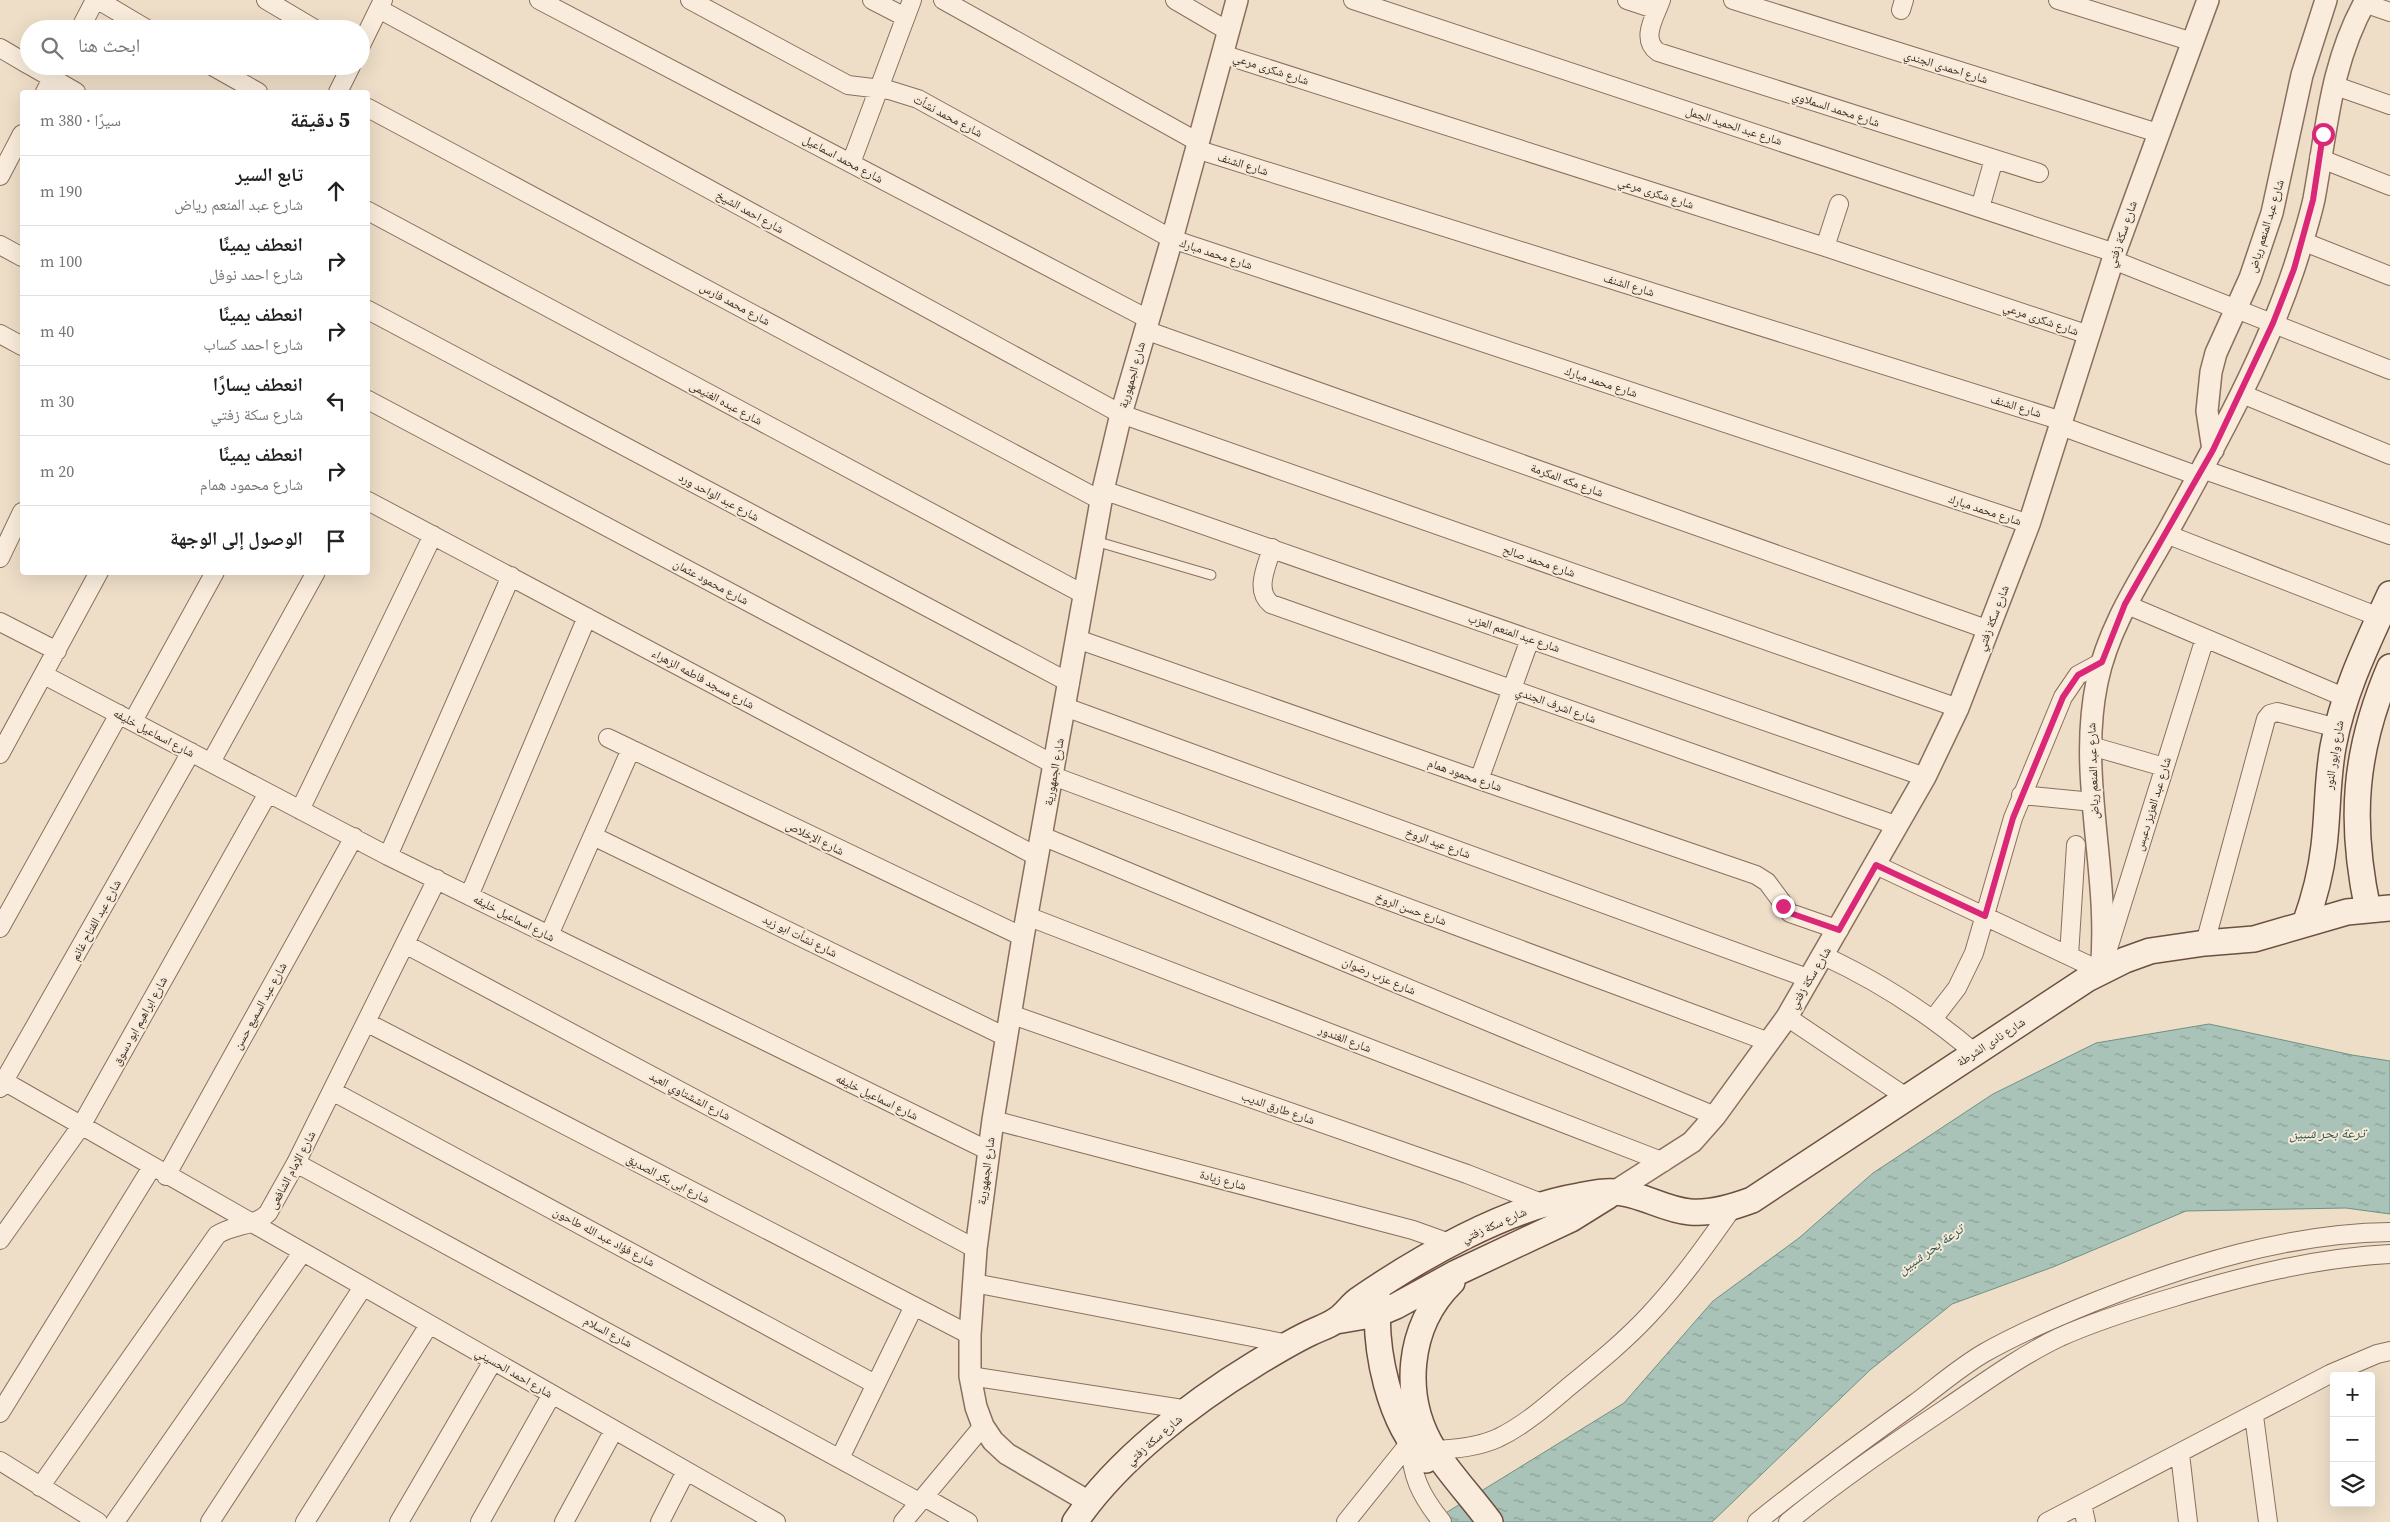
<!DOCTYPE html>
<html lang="ar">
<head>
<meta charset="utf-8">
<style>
	:root { --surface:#fff; --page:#f2f2f2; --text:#222; --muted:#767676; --line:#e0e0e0 }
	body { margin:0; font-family:"Source Serif 4","Noto Naskh Arabic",serif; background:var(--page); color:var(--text); direction:rtl }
	.controls { position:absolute; right:15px; bottom:15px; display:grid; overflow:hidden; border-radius:5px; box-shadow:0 5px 20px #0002 }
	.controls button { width:45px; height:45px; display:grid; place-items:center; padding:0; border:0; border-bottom:1px solid var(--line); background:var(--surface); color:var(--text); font:25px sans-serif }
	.stop { position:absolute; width:15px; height:15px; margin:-11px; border:4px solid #db2777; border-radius:50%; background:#fff }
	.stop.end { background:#db2777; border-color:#fff; box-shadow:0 1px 5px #0008 }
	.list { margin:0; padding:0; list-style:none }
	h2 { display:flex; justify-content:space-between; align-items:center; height:65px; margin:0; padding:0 20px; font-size:21px }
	h2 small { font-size:16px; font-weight:400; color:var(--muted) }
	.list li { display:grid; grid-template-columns:32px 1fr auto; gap:15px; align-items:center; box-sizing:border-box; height:70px; padding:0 20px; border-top:1px solid var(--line) }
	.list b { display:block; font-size:19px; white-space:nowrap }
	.list p { margin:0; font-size:16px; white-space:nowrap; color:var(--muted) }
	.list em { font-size:16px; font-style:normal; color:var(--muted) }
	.icon { flex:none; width:28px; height:28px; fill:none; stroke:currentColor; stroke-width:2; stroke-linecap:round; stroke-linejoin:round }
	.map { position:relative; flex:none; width:2390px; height:1522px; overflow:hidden; direction:ltr }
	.search { position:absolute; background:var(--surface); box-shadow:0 5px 20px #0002; left:20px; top:20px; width:350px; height:55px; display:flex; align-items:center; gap:12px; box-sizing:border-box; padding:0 18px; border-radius:28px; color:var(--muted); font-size:19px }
	.panel { position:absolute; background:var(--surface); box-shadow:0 5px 20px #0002; left:20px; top:90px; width:350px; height:485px; border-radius:5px; direction:rtl }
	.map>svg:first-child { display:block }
	.water { fill:url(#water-ripples); stroke:#6f9184 }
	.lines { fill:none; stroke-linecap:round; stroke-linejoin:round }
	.service-casing { stroke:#8b6f5d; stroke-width:11 }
	.minor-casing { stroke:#8b6f5d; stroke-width:20 }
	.tertiary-casing { stroke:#8b6f5d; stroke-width:24 }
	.secondary-casing { stroke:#6d5040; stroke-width:28 }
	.service { stroke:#f9ecdc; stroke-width:9 }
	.minor { stroke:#f9ecdc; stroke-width:18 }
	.tertiary { stroke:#f9ecdc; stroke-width:21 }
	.secondary { stroke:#f9ecdc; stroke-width:25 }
	.route { stroke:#db2777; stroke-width:6 }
	.labels { text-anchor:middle; stroke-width:4; stroke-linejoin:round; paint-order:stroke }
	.street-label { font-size:12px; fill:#3b2a20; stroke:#f6e9d8 }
	.water-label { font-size:14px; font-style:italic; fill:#305b52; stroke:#f6e9d8 }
</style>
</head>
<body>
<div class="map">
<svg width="2390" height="1522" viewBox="0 0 2390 1522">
	<defs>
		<pattern id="water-ripples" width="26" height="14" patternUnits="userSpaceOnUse" patternTransform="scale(1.25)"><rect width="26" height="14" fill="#a9c3b8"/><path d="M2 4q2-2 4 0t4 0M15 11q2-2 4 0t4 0" fill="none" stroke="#8b9f95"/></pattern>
	</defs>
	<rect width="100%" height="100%" fill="#eedec8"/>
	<path class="water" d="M2209,1024L2352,1055L2390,1061V1214L2346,1208L2186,1211L2053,1267L1952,1304L1870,1370L1712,1522H1431L1624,1403L1713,1301L1799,1238L1873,1173L1993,1094L2096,1043Z"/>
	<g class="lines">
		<defs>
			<path id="service" d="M1095,541L1211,575"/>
			<path id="minor" d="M98,0L147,29
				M266,0L315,29
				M539,0L1148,319
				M690,0L848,85L889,90L918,99L1172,239L2029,524
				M872,0L905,17
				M943,0L1198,142
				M1175,0L1228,31
				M1353,0L2115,253
				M1627,0L1657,10
				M1661,0C1655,17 1640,39 1658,52L2039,173
				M1733,0L2158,133
				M2058,0L2193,42
				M2364,3L2390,12
				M379,9L1121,414L1958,708
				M1901,10L1904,0
				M80,29L95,0
				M361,45L383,0
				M0,48L29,65
				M1222,54L1825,247L2089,335
				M31,66L76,92
				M212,66L258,92
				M2333,85L2390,105
				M45,92L59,66
				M338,92L351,66
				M368,108L1102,501
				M1196,149L2062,421
				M2319,158L2390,186
				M851,163L912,0
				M0,176L22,134
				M1980,208L1994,159
				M368,211L1085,595
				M2302,241L2390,276
				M0,245L22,257
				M1825,247L1839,204
				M2113,260L2390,370
				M368,310L1070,683
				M1145,330L1989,630
				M0,334L22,346
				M2242,394L2390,455
				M368,400L1055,765
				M2061,426L2198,476
				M2202,469L2390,535
				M1103,490L1925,777
				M368,501L1038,857
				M2166,534L2379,617
				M1272,548C1267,566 1254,590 1271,604L1898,826
				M0,558L22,512
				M2125,604L2346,698
				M0,622L57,651
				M1077,639L1479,780L1756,875L1767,882L1790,913L1839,930
				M44,675L388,856L989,1151
				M1065,707L1810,979
				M133,721L215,572
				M608,738L1023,937
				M2091,746L2164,767
				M0,754L99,572
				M211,762L316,572
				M1053,776L1769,1042
				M1479,780L1530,639
				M2021,795L2093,802
				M300,810L433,535
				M593,836L1006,1037
				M1042,836L1715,1116
				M388,856L511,576
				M1876,865L2101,971L2205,638
				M469,896L587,617
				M1027,916L1664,1162
				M0,928L119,714
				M549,935L631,749
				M2205,943L2266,719L2270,714L2277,712L2337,728
				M405,944L976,1249
				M1824,956C1880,982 1928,1013 1975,1053
				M2069,956L2076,845
				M1010,1014L1467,1174L1544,1204
				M1787,1017L1906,1097
				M1933,1019L1957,988L1974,953L2013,818L2063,697L2078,675L2102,662
				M366,1022L970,1335
				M0,1079L776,1522
				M0,1088L191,752
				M332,1091L875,1384
				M993,1120L1413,1230L1452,1244
				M296,1163L919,1502
				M166,1176L354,837
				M0,1240L81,1126L268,793
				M974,1283L1289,1344
				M970,1376L1189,1410
				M0,1413L152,1167
				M2254,1416L2268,1522
				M1411,1441C1410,1475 1421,1496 1442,1522
				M1434,1450C1456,1449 1478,1447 1498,1438C1523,1426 1545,1407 1566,1389C1594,1366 1624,1342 1649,1315C1680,1282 1707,1244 1733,1207
				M2180,1454L2188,1522
				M840,1458L914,1306
				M0,1461L98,1522
				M40,1487L217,1235C233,1224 254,1227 268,1213L296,1163L437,879
				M924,1497L968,1522
				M2082,1504L2086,1522
				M115,1522L302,1253
				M210,1522L363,1287
				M305,1522L429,1325
				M399,1522L493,1361
				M480,1522L552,1394
				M564,1522L614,1430
				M660,1522L686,1471
				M903,1522L983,1426
				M1346,1522L1411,1441
				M1757,1522C1808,1481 1861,1442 1914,1404C1937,1387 1960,1367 1984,1353C2019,1333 2057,1317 2094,1302C2187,1265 2289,1233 2390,1232
				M1788,1522C1838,1481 1891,1445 1945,1409C1982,1384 2020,1356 2060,1337C2096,1321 2134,1309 2171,1298C2243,1276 2315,1258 2390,1254
				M2047,1522L2330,1374L2377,1354L2390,1351"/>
			<path id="tertiary" d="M2213,450L2207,411L2211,372L2216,353L2250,278L2272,213L2302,75L2326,0
				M2101,971C2111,875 2077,778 2097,682C2109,624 2143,576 2172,524C2217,442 2264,358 2294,268C2301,246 2309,222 2314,199C2327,129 2330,64 2366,0
				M1614,1192L1692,1142L1715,1116L1787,1017L1925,777L1958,708L2029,524L2115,253L2208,0
				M1089,1502L1007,1454L993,1441L983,1426L976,1407L970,1376V1335L976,1249L993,1120L1023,937L1103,490L1121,414L1172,239L1237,0"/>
			<path id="secondary" d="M2368,910C2349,821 2354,751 2390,667
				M2305,924C2314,899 2321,873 2324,846C2328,813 2327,780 2333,747C2343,693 2367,644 2390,594
				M1452,1282C1407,1326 1401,1397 1434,1450C1451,1475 1472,1498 1490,1522
				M1378,1299C1374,1350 1389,1423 1426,1460
				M1336,1321L1377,1314L1396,1306L1456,1273L1571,1219L1608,1196
				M1075,1522C1117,1460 1191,1403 1255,1364C1273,1353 1291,1342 1310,1333C1318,1329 1328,1326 1335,1321C1344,1316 1350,1306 1358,1300C1419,1258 1506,1208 1579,1196C1590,1194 1603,1191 1614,1192C1641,1193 1664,1210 1690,1212C1711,1214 1733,1207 1752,1200L2087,979L2125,960L2150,951L2205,943L2254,939L2347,912L2390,908"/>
		</defs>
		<use href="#service" class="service-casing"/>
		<use href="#minor" class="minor-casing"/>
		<use href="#tertiary" class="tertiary-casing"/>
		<use href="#secondary" class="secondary-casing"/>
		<use href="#service" class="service"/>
		<use href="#minor" class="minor"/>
		<use href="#tertiary" class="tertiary"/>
		<use href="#secondary" class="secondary"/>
	</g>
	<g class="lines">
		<path class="route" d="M1783,906L1790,913L1839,930L1876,865L1985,916L2013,818L2063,697L2078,675L2102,662L2125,604L2213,450L2273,323L2294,269L2313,200L2323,134"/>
	</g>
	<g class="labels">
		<g class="street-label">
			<text transform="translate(1946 67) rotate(17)" y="4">شارع احمدى الجندي</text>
			<text transform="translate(1271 69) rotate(18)" y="4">شارع شكرى مرعي</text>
			<text transform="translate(1836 109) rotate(18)" y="4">شارع محمد السملاوي</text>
			<text transform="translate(948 116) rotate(28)" y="4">شارع محمد نشأت</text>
			<text transform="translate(1734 126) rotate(18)" y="4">شارع عبد الحميد الجمل</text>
			<text transform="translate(843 159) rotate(28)" y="4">شارع محمد اسماعيل</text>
			<text transform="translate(1243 164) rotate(17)" y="4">شارع الشنف</text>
			<text transform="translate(1656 193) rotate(18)" y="4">شارع شكرى مرعي</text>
			<text transform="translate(750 212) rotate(29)" y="4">شارع احمد الشيخ</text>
			<text transform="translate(2266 226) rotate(-73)" y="4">شارع عبد المنعم رياض</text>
			<text transform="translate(2122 234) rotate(-71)" y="4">شارع سكة زفتي</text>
			<text transform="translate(1216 254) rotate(18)" y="4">شارع محمد مبارك</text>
			<text transform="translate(1629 285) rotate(17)" y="4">شارع الشنف</text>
			<text transform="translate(735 304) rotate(28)" y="4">شارع محمد فارس</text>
			<text transform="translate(2041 319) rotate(19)" y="4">شارع شكرى مرعي</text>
			<text transform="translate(1132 375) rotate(-74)" y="4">شارع الجمهورية</text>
			<text transform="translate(1601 382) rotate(18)" y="4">شارع محمد مبارك</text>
			<text transform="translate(726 403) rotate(28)" y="4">شارع عبده الغنيمى</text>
			<text transform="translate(2016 406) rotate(17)" y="4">شارع الشنف</text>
			<text transform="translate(1567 480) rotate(20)" y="4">شارع مكه المكرمة</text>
			<text transform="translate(719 497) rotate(28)" y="4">شارع عبد الواحد ورد</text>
			<text transform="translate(1985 510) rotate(18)" y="4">شارع محمد مبارك</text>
			<text transform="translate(1539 561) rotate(19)" y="4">شارع محمد صالح</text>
			<text transform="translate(711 582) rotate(28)" y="4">شارع محمود عثمان</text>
			<text transform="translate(1993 618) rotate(-69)" y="4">شارع سكة زفتي</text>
			<text transform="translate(1514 633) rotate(19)" y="4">شارع عبد المنعم العزب</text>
			<text transform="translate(703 679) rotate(28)" y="4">شارع مسجد فاطمه الزهراء</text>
			<text transform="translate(1556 705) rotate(20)" y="4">شارع اشرف الجندي</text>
			<text transform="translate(154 733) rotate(28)" y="4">شارع اسماعيل خليفه</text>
			<text transform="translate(2334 755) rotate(-81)" y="4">شارع وابور النور</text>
			<text transform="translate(2093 771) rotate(-92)" y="4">شارع عبد المنعم رياض</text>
			<text transform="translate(1054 772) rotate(-80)" y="4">شارع الجمهورية</text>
			<text transform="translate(1465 775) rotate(19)" y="4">شارع محمود همام</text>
			<text transform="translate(2153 804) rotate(-73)" y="4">شارع عبد العزيز دعبس</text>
			<text transform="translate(815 838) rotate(26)" y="4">شارع الإخلاص</text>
			<text transform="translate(1438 843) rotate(20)" y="4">شارع عيد الروخ</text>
			<text transform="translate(1411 909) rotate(20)" y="4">شارع حسن الروخ</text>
			<text transform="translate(514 918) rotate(27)" y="4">شارع اسماعيل خليفه</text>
			<text transform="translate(96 920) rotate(-61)" y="4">شارع عبد الفتاح غانم</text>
			<text transform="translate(800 936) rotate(26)" y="4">شارع نشأت ابو زيد</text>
			<text transform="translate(1379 976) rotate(23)" y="4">شارع عزب رضوان</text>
			<text transform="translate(1810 978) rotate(-59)" y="4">شارع سكة زفتي</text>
			<text transform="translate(260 1006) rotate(-61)" y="4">شارع عبد السميع حسن</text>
			<text transform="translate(140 1021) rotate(-61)" y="4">شارع ابراهيم ابو دسوق</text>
			<text transform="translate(1345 1039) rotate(21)" y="4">شارع الغندور</text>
			<text transform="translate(1991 1042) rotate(-33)" y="4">شارع نادى الشرطة</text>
			<text transform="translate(690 1096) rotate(28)" y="4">شارع الششتاوي العبد</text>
			<text transform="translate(877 1097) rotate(26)" y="4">شارع اسماعيل خليفه</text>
			<text transform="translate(1278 1108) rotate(19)" y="4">شارع طارق الديب</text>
			<text transform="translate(292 1170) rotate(-62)" y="4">شارع الإمام الشافعى</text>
			<text transform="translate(986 1171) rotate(-82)" y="4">شارع الجمهورية</text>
			<text transform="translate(668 1179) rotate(27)" y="4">شارع ابى بكر الصديق</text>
			<text transform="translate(1223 1180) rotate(15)" y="4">شارع زيادة</text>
			<text transform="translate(1494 1225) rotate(-24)" y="4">شارع سكة زفتي</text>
			<text transform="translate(604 1237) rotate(28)" y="4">شارع فؤاد عبد الله طاحون</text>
			<text transform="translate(608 1332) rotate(28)" y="4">شارع السلام</text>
			<text transform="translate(514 1373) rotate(30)" y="4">شارع احمد الحسيني</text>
			<text transform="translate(1154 1440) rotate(-41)" y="4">شارع سكة زفتي</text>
		</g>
		<g class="water-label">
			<text transform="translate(2327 1133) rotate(-1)" y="5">ترعة بحر شبين</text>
			<text transform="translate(1930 1249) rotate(-35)" y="5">ترعة بحر شبين</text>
		</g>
	</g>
</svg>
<div class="controls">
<button>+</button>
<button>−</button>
<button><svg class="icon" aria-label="layers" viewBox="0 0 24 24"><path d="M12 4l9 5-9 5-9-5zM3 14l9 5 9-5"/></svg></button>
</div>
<div class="stop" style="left:2323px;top:134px"></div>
<div class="stop end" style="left:1783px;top:906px"></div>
<div class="search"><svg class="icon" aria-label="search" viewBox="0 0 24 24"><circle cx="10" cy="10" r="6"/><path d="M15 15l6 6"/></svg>ابحث هنا</div>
<section class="panel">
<h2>5 دقيقة<small>سيرًا · 380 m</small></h2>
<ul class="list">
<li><svg class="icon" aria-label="ahead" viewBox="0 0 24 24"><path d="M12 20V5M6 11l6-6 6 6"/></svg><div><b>تابع السير</b><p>شارع عبد المنعم رياض</p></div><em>190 m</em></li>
<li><svg class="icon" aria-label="right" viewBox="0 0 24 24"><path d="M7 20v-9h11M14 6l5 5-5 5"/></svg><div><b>انعطف يمينًا</b><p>شارع احمد نوفل</p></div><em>100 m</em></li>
<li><svg class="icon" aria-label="right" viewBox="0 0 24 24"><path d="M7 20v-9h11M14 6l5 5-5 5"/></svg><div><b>انعطف يمينًا</b><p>شارع احمد كساب</p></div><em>40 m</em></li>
<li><svg class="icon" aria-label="left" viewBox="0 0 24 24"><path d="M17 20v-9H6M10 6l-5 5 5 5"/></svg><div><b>انعطف يسارًا</b><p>شارع سكة زفتي</p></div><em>30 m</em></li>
<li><svg class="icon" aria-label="right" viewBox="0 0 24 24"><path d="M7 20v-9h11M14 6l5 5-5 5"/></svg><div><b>انعطف يمينًا</b><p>شارع محمود همام</p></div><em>20 m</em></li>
<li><svg class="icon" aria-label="arrive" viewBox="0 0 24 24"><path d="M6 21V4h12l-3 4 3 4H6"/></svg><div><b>الوصول إلى الوجهة</b></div></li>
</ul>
</section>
</div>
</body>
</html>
